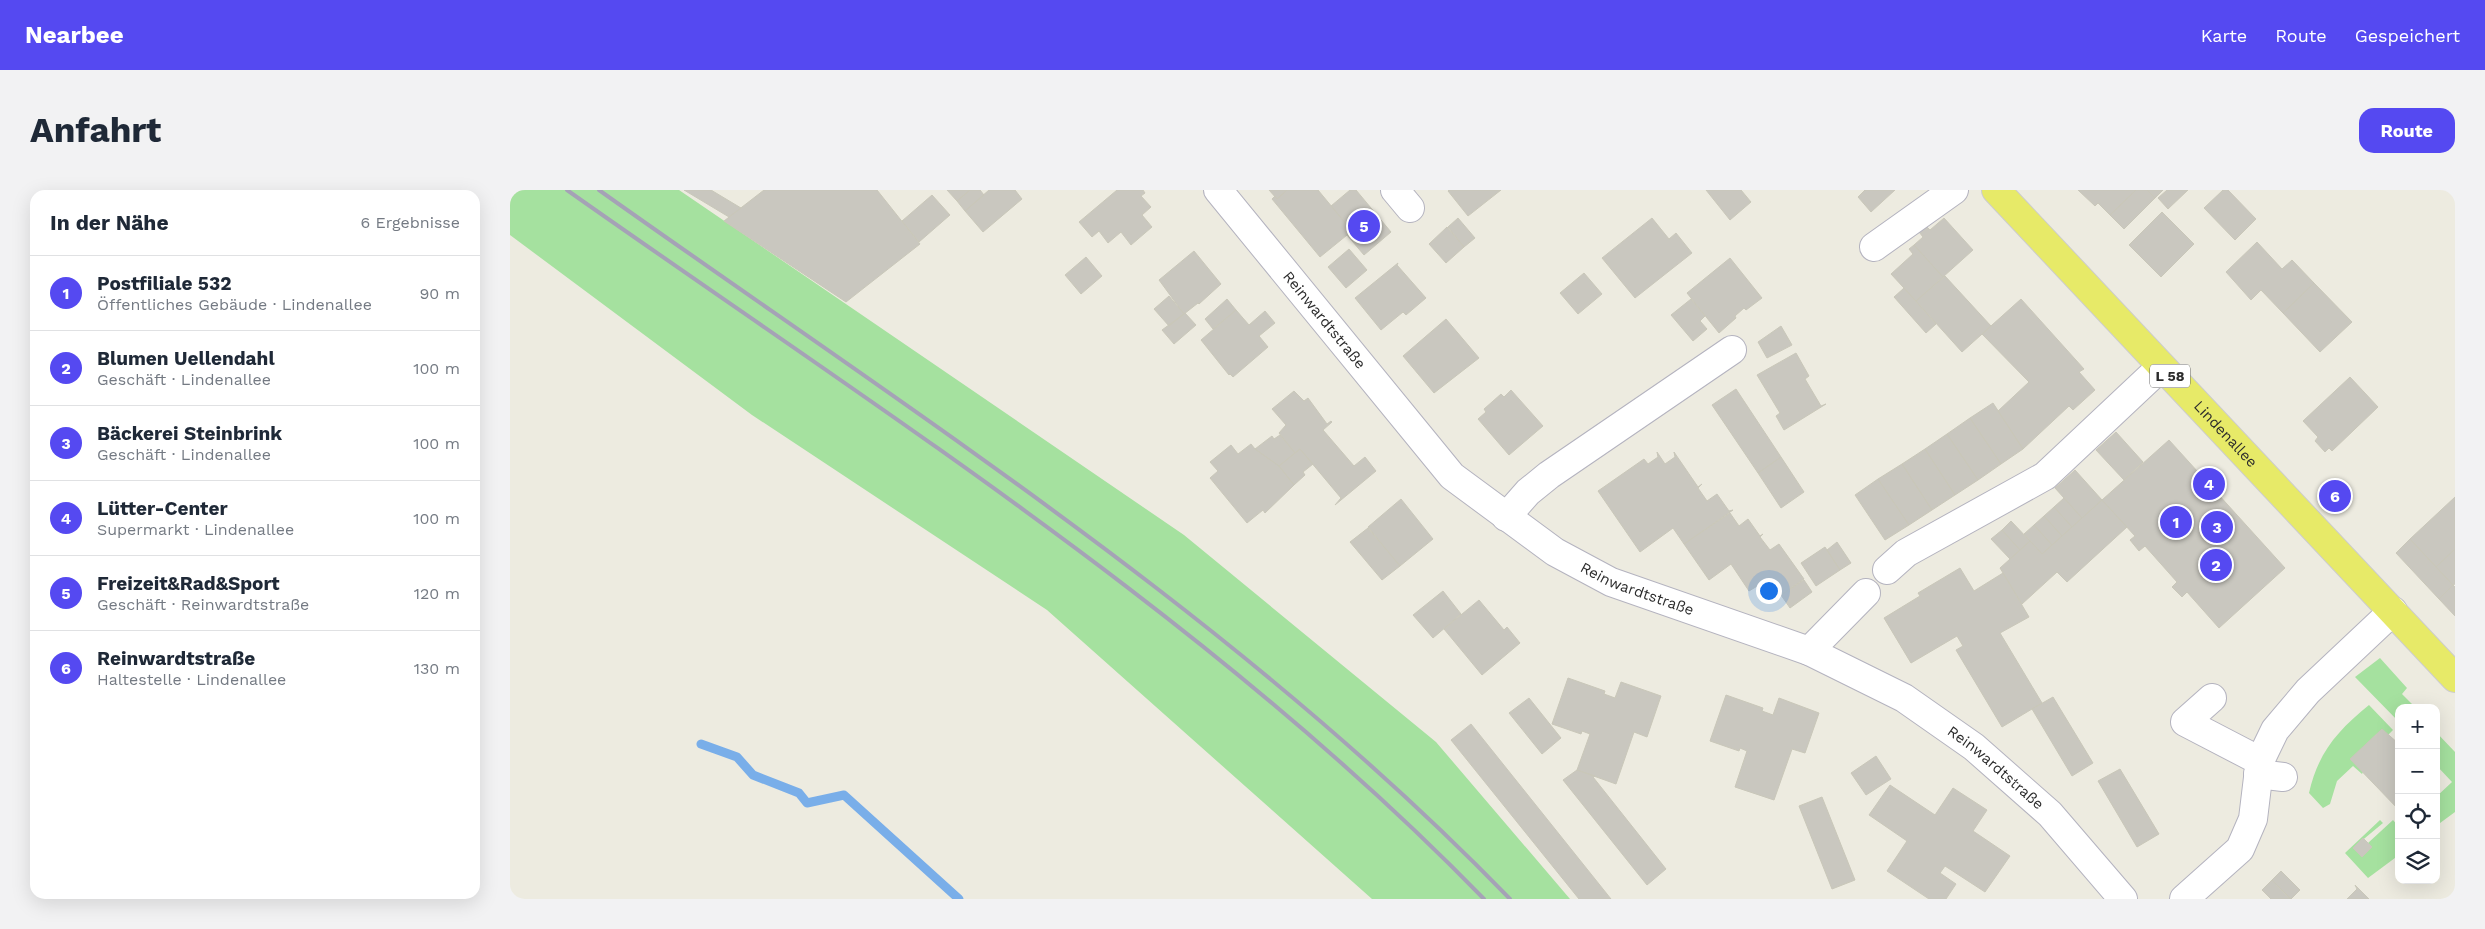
<!DOCTYPE html>
<html lang="de">
<head>
<meta charset="utf-8">
<style>
	:root { --surface:#fff; --page:#f2f2f3; --text:#1f2937; --muted:#747a83; --line:#e0e1e3; --accent:#5549f1 }
	body { margin:0; font-family:"Work Sans",sans-serif; background:var(--page); color:var(--text) }
	.controls { position:absolute; right:15px; bottom:15px; display:grid; overflow:hidden; border-radius:10px; box-shadow:0 5px 20px #0002 }
	.controls button { width:45px; height:45px; display:grid; place-items:center; padding:0; border:0; border-bottom:1px solid var(--line); background:var(--surface); color:var(--text); font:25px sans-serif }
	.you { position:absolute; left:1258px; top:400px; width:18px; height:18px; margin:-12px; border:4px solid #fff; border-radius:50%; background:#1a73e8; box-shadow:0 0 0 8px #1a73e833 }
	.badge { display:grid; place-items:center; width:32px; height:32px; border-radius:50%; background:var(--accent); color:#fff; font-size:16px; font-weight:700 }
	.pin { position:absolute; translate:-50% -50%; border:2px solid #fff; box-shadow:0 1px 5px #0006 }
	.list { margin:0; padding:0; list-style:none }
	h2 { display:flex; justify-content:space-between; align-items:center; height:65px; margin:0; padding:0 20px; font-size:21px }
	h2 small { font-size:16px; font-weight:400; color:var(--muted) }
	.list li { display:grid; grid-template-columns:32px 1fr auto; gap:15px; align-items:center; box-sizing:border-box; height:75px; padding:0 20px; border-top:1px solid var(--line) }
	.list b { display:block; font-size:19px; white-space:nowrap }
	.list p { margin:0; font-size:16px; white-space:nowrap; color:var(--muted) }
	.list em { font-size:16px; font-style:normal; color:var(--muted) }
	.icon { flex:none; width:28px; height:28px; fill:none; stroke:currentColor; stroke-width:2; stroke-linecap:round; stroke-linejoin:round }
	.map { position:relative; flex:none; width:1945px; height:709px; overflow:hidden; border-radius:15px }
	header { display:flex; align-items:center; gap:30px; box-sizing:border-box; height:70px; padding:0 25px; background:var(--accent); color:#fff }
	header strong { font-size:24px }
	nav { display:flex; gap:28px; margin-inline-start:auto; font-size:18px }
	.intro { display:flex; align-items:center; justify-content:space-between; box-sizing:border-box; height:120px; padding:0 30px }
	h1 { margin:0; font-size:35px }
	.button { padding:12px 22px; border-radius:15px; background:var(--accent); color:#fff; font-size:18px; font-weight:700 }
	main { display:flex; gap:30px; padding:0 30px }
	aside { flex:1; background:var(--surface); border-radius:15px; box-shadow:0 5px 20px #0002 }
	.map>svg:first-child { display:block }
	.green { fill:#a5e19f }
	.lines { fill:none; stroke-linecap:round; stroke-linejoin:round }
	.stream { stroke:#79aee9; stroke-width:9 }
	.building { fill:#c9c7bf; stroke:#c9c7b9 }
	.minor-casing { stroke:#b4b3bf; stroke-width:30 }
	.major-casing { stroke:#ccc; stroke-width:30 }
	.minor { stroke:#fff; stroke-width:28 }
	.major { stroke:#e7ea68; stroke-width:28 }
	.rail { stroke:#a5a2b6; stroke-width:4 }
	.labels { text-anchor:middle; stroke-width:5; stroke-linejoin:round; paint-order:stroke }
	.shield { fill:#fff; stroke:#6b6b6b; stroke-width:1 }
	.shield-label { font-size:14px; font-weight:bold; fill:#2c2c2c }
	.street-label { font-size:15px; fill:#2c2c2c; stroke:#fff }
</style>
</head>
<body>
<header>
<strong>Nearbee</strong>
<nav><a>Karte</a><a>Route</a><a>Gespeichert</a></nav>
</header>
<div class="intro"><h1>Anfahrt</h1><a class="button">Route</a></div>
<main>
<aside>
<h2>In der Nähe<small>6 Ergebnisse</small></h2>
<ul class="list">
<li><span class="badge">1</span><div><b>Postfiliale 532</b><p>Öffentliches Gebäude · Lindenallee</p></div><em>90 m</em></li>
<li><span class="badge">2</span><div><b>Blumen Uellendahl</b><p>Geschäft · Lindenallee</p></div><em>100 m</em></li>
<li><span class="badge">3</span><div><b>Bäckerei Steinbrink</b><p>Geschäft · Lindenallee</p></div><em>100 m</em></li>
<li><span class="badge">4</span><div><b>Lütter-Center</b><p>Supermarkt · Lindenallee</p></div><em>100 m</em></li>
<li><span class="badge">5</span><div><b>Freizeit&amp;Rad&amp;Sport</b><p>Geschäft · Reinwardtstraße</p></div><em>120 m</em></li>
<li><span class="badge">6</span><div><b>Reinwardtstraße</b><p>Haltestelle · Lindenallee</p></div><em>130 m</em></li>
</ul>
</aside>
<div class="map">
<svg width="1945" height="709" viewBox="0 0 1945 709">
	<rect width="100%" height="100%" fill="#edebe0"/>
	<path class="green" d="M0,0H169L674,345L926,552L1060,709H862L537,420L242,225L0,45Z
		M1870,468L1897,498L1892,504L1906,518H1889V532L1845,487Z
		M1859,515L1883,540L1878,545L1872,539L1841,569L1853,582L1852,584L1843,576L1827,591L1820,614L1813,618L1799,603C1808,563 1827,541 1859,515Z
		M1926,542L1945,562V622L1926,636V607L1942,592L1926,575Z
		M1870,630L1873,633L1843,658L1852,667L1862,657L1858,653L1883,630L1889,637V665L1858,688L1835,663Z"/>
	<g class="lines">
		<path class="stream" d="M191,554L227,567L243,585L289,603L297,613L334,605L449,709"/>
	</g>
	<path class="building" d="M174,0H201L231,18L219,27Z
		M254,0H367L410,54L336,112L214,31Z
		M437,0H460L447,11Z
		M460,0H470L474,5L455,21L447,11Z
		M479,0H505L512,9L473,42L455,21Z
		M607,0H633L635,3L631,6L641,17L632,25L642,37L621,55L611,42L598,53L589,41L582,47L569,32Z
		M759,0H777L767,9Z
		M777,0H808L842,41L810,67L762,9L765,6L767,9Z
		M840,0H846L881,42L854,65L837,45L842,41L821,16Z
		M939,0H991L958,26L938,1Z
		M1196,0H1231L1241,12L1220,30Z
		M1355,0H1385L1361,22L1348,7Z
		M1568,0H1626L1600,25L1588,13L1585,16Z
		M1626,0H1637L1645,8L1614,39L1600,25Z
		M1637,0H1653L1645,8Z
		M1657,0H1678L1658,19L1648,8Z
		M1713,0H1718L1746,29L1725,50L1694,18Z
		M422,5L440,25L409,52L392,31Z
		M1652,22L1684,54L1651,87L1619,55Z
		M948,28L965,48L954,57L938,37Z
		M1142,28L1159,49L1166,43L1182,63L1125,108L1092,68Z
		M1434,28L1463,60L1433,87L1404,55L1413,47L1409,42L1415,35L1420,40Z
		M937,37L954,57L936,73L919,54Z
		M1747,52L1772,79L1782,70L1804,93L1773,123L1751,100L1741,110L1716,82Z
		M1404,55L1433,87L1406,111L1381,84L1403,64L1399,59Z
		M839,59L857,80L836,98L818,77Z
		M684,61L711,94L689,114L688,113L674,124L649,90Z
		M576,67L592,86L571,104L555,85Z
		M1220,68L1252,108L1236,120L1234,118L1225,126L1226,128L1209,143L1177,103Z
		M888,73L887,75L916,108L896,125L893,122L871,140L845,108Z
		M1074,83L1092,104L1068,124L1050,103Z
		M1435,86L1481,136L1452,162L1406,111Z
		M1804,93L1842,132L1810,162L1773,123Z
		M1394,98L1426,134L1416,143L1384,107Z
		M659,106L674,124L659,136L644,119Z
		M717,109L726,120L703,139L695,129Z
		M1181,109L1195,126L1190,131L1197,139L1183,151L1161,125Z
		M1511,109L1574,179L1569,182L1585,200L1563,220L1559,216L1513,259L1488,221L1519,192L1472,144Z
		M726,120L739,135L755,121L765,133L749,146L758,157L723,187L720,184L719,185L691,150Z
		M675,123L686,135L664,154L652,140Z
		M936,129L969,168L924,203L893,166Z
		M1271,136L1282,155L1257,168L1248,152Z
		M1286,163L1299,186L1295,189L1311,216L1316,214L1274,240L1266,226L1270,223L1247,185Z
		M1840,187L1868,217L1822,261L1819,258L1815,262L1805,251L1808,247L1793,231Z
		M1226,199L1271,267L1248,283L1202,215Z
		M1001,200L1033,236L999,265L968,229L976,222L974,219L991,204L994,207Z
		M784,201L794,211L798,208L817,234L821,231L822,232L813,240L844,276L855,267L866,281L825,315L831,308L790,259L785,263L769,243L776,235L762,219Z
		M1483,213L1513,259L1491,274L1460,228Z
		M1460,228L1491,274L1468,290L1437,244Z
		M1606,242L1633,272L1614,290L1586,260Z
		M1437,244L1468,290L1445,305L1415,259Z
		M770,245L785,263L769,276L745,259L762,246L764,249Z
		M1659,250L1775,378L1709,438L1677,402L1672,407L1662,397L1667,392L1635,356L1629,361L1620,350L1625,346L1592,310Z
		M741,254L745,259L769,276L784,295L755,323L753,320L737,333L700,288L708,281L700,272L721,255L728,264Z
		M790,259L803,274L793,282L795,285L784,295L769,276Z
		M1415,259L1445,305L1422,320L1392,274Z
		M1147,262L1155,274L1165,267L1164,262L1188,297L1192,294L1188,298L1197,311L1207,304L1219,321L1223,320L1174,354L1163,338L1130,362L1088,301L1134,269L1138,274L1148,267Z
		M1271,267L1294,302L1271,318L1248,283Z
		M1392,274L1422,320L1399,335L1368,289Z
		M1565,280L1592,310L1572,328L1545,298Z
		M1368,289L1399,335L1375,350L1345,305Z
		M1945,307V359L1926,377L1900,349Z
		M1554,308L1572,328L1562,337L1544,317Z
		M891,309L923,349L890,376L858,337Z
		M1592,310L1617,337L1557,392L1547,382L1512,414L1490,378L1520,351L1532,364Z
		M1544,317L1562,337L1552,346L1534,326Z
		M1220,323L1229,336L1238,329L1250,346L1253,344L1250,347L1260,360L1269,354L1294,389L1261,412L1249,395L1239,401L1221,374L1199,390L1174,354Z
		M1534,326L1552,346L1542,355L1524,335Z
		M1501,331L1520,351L1510,360L1492,340Z
		M1524,335L1542,355L1532,364L1514,344Z
		M858,338L890,376L872,390L840,352Z
		M1492,340L1510,360L1500,369L1481,349Z
		M1900,349L1943,395L1929,409L1886,363Z
		M1327,352L1341,373L1330,380L1317,360Z
		M1315,357L1330,380L1306,396L1291,373Z
		M1945,359V394L1943,395L1926,377Z
		M1450,378L1464,401L1493,383L1519,427L1490,443L1532,513L1492,537L1446,460L1453,456L1447,446L1401,473L1374,428L1410,406L1408,403Z
		M1294,390L1302,402L1280,418L1271,405Z
		M1943,395L1945,397V426L1929,409Z
		M933,401L951,424L923,448L903,425Z
		M969,410L994,440L997,437L1010,453L972,485L934,439Z
		M1058,488L1095,501L1094,504L1105,508L1111,492L1151,506L1137,547L1124,542L1106,594L1067,580L1080,544L1072,541L1071,544L1042,534Z
		M1216,505L1253,518L1252,521L1263,525L1269,508L1309,523L1295,563L1282,559L1264,610L1225,597L1237,561L1230,558L1229,561L1200,551Z
		M1543,507L1583,573L1562,586L1522,519Z
		M1019,508L1051,548L1032,564L999,523Z
		M961,534L1101,709H1069L941,550Z
		M1872,539L1889,554V620L1840,569Z
		M1366,566L1381,589L1356,605L1341,583Z
		M1610,579L1649,644L1627,657L1588,591Z
		M1067,580L1085,586L1083,587L1156,679L1137,695L1053,590Z
		M1380,595L1425,625L1443,598L1477,620L1463,641L1500,666L1475,702L1435,676L1430,683L1446,694L1436,709H1419L1377,681L1397,651L1359,625Z
		M1312,607L1345,690L1322,699L1289,616Z
		M1853,648L1862,657L1852,667L1843,658Z
		M1771,681L1790,700L1781,709L1762,690Z
		M1762,690L1780,709H1761L1752,700Z
		M1845,695L1859,709H1837L1847,699Z"/>
	<g class="lines">
		<defs>
			<g id="minor">
				<path id="s1" d="M708,0L942,286L1045,362L1101,392L1299,461L1394,508L1464,557L1540,624L1613,709"/>
				<path d="M885,0L900,18"/>
				<path d="M1364,57L1444,0"/>
				<path d="M996,327L1018,302L1039,285L1222,160"/>
				<path d="M1377,380L1396,363L1535,286L1651,177"/>
				<path d="M1299,461L1356,403"/>
				<path d="M1702,508L1675,532L1750,571"/>
				<path d="M1748,584L1773,587"/>
				<path d="M1674,709L1730,659L1743,629L1750,571L1765,540L1798,501L1883,421"/>
			</g>
			<g id="major">
				<path id="s2" d="M1486,0L1945,488"/>
			</g>
		</defs>
		<use href="#minor" class="minor-casing"/>
		<use href="#major" class="major-casing"/>
		<use href="#minor" class="minor"/>
		<use href="#major" class="major"/>
		<path class="rail" d="M57,0C373,223 704,431 974,709
			M89,0C403,223 731,431 1000,709"/>
	</g>
	<g class="labels">
		<rect class="shield" x="1640" y="174.5" width="40" height="23" rx="4"/>
		<g class="shield-label">
			<text x="1660" y="191">L 58</text>
		</g>
		<g class="street-label">
			<text dy="5" stroke="none"><textPath href="#s1" startOffset="168">Reinwardtstraße</textPath></text>
			<text dy="5" stroke="none"><textPath href="#s2" startOffset="335">Lindenallee</textPath></text>
			<text dy="5" stroke="none"><textPath href="#s1" startOffset="588">Reinwardtstraße</textPath></text>
			<text dy="5" stroke="none"><textPath href="#s1" startOffset="992">Reinwardtstraße</textPath></text>
		</g>
	</g>
</svg>
<div class="controls">
<button>+</button>
<button>−</button>
<button><svg class="icon" aria-label="locate" viewBox="0 0 24 24"><circle cx="12" cy="12" r="6"/><path d="M12 2v4M12 18v4M2 12h4M18 12h4"/></svg></button>
<button><svg class="icon" aria-label="layers" viewBox="0 0 24 24"><path d="M12 4l9 5-9 5-9-5zM3 14l9 5 9-5"/></svg></button>
</div>
<div class="you"></div>
<div class="pin badge" style="left:1666px;top:332px">1</div>
<div class="pin badge" style="left:1706px;top:375px">2</div>
<div class="pin badge" style="left:1707px;top:337px">3</div>
<div class="pin badge" style="left:1699px;top:294px">4</div>
<div class="pin badge" style="left:854px;top:36px">5</div>
<div class="pin badge" style="left:1825px;top:306px">6</div>
</div>
</main>
</body>
</html>
